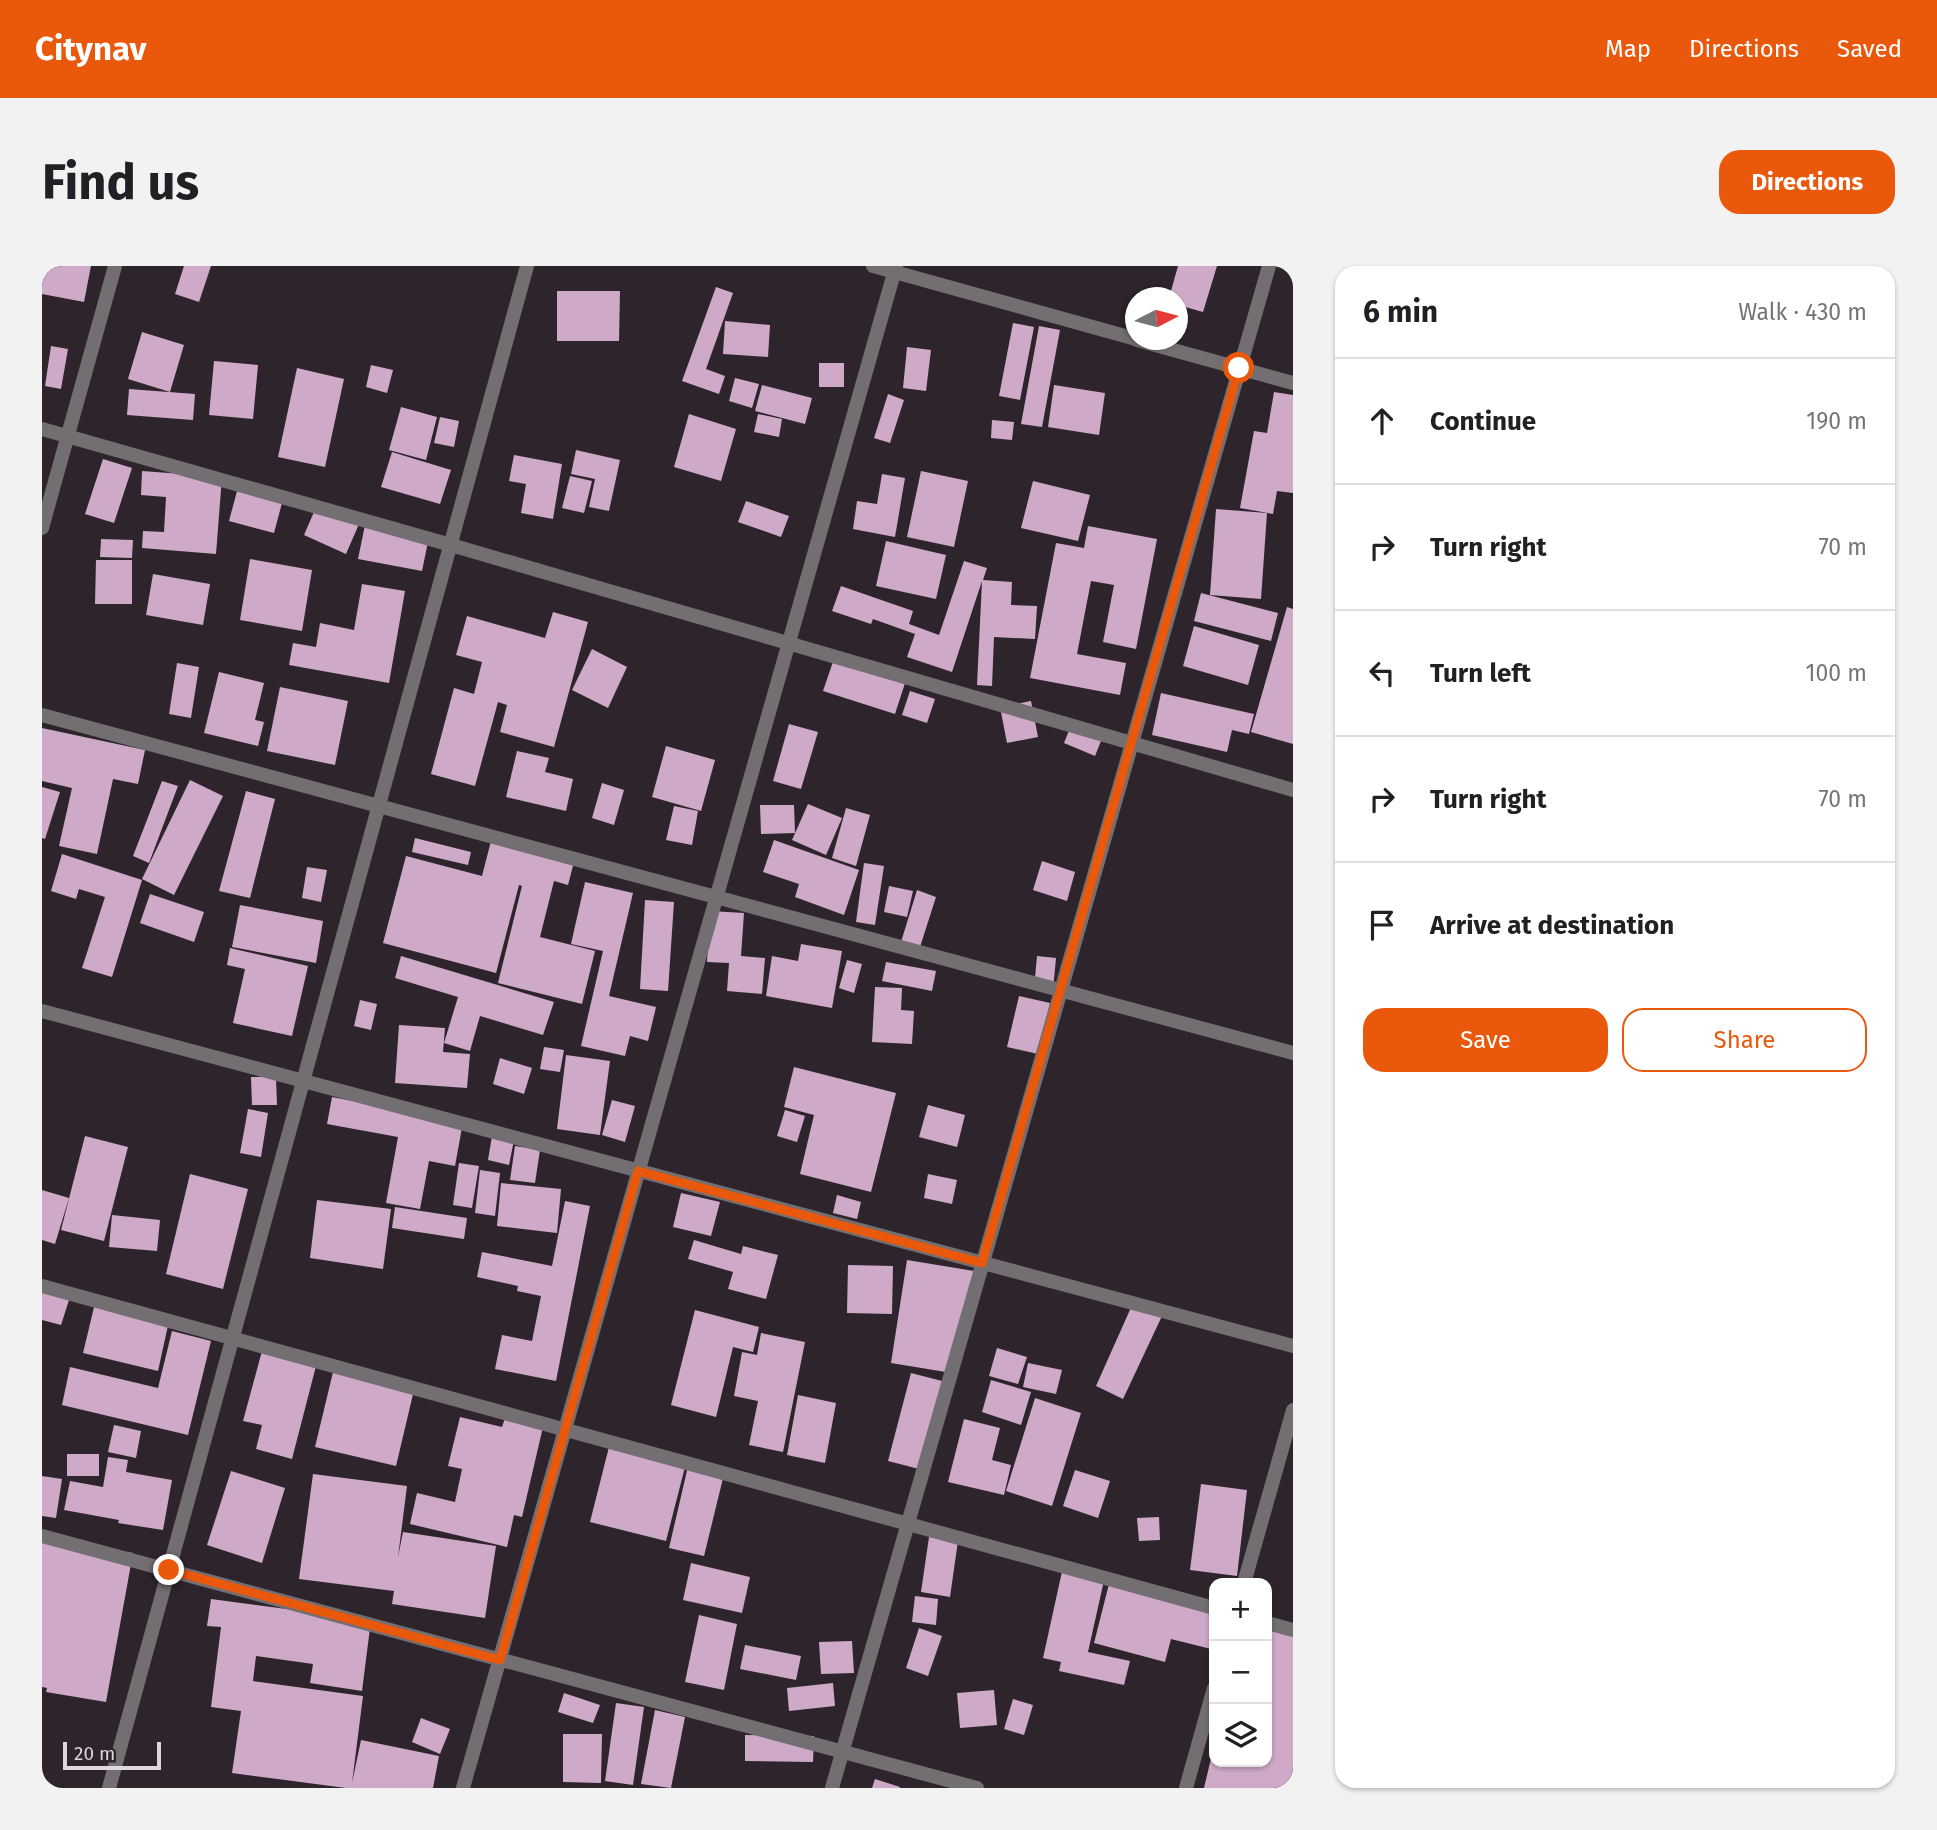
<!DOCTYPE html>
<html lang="en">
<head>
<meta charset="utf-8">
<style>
	:root { --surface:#fff; --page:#f2f2f2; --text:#202124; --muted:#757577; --line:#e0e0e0; --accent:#ea580c }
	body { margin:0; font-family:"Fira Sans",sans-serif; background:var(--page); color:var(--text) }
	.controls { position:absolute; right:21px; bottom:21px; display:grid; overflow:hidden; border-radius:14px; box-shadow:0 2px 5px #0004 }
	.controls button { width:63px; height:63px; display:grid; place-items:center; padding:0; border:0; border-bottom:2px solid var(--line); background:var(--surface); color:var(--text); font:35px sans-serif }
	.compass { position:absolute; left:1083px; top:21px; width:63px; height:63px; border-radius:50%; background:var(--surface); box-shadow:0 2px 5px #0004; rotate:84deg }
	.scale { position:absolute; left:21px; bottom:18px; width:98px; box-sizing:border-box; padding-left:7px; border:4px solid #ded8dc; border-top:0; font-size:19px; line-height:24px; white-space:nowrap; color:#ded8dc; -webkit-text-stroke:5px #2e252c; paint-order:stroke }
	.stop { position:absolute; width:21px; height:21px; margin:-16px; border:5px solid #ea580c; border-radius:50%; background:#fff }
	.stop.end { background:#ea580c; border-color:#fff; box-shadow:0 2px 7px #0008 }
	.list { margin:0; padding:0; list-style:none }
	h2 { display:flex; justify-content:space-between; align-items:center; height:91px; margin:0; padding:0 28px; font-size:30px }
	h2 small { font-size:23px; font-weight:400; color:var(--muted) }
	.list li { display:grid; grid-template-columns:46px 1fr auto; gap:21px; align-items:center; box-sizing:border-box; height:126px; padding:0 28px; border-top:2px solid var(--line) }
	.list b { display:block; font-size:26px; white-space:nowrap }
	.list em { font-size:23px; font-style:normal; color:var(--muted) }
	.actions { display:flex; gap:14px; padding:21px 28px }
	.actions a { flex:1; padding:16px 0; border:2px solid var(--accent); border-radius:21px; text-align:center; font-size:24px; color:var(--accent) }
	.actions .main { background:var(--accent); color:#fff }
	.icon { flex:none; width:38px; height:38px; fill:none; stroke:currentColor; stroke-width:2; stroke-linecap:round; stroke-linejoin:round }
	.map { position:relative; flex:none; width:1251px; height:1522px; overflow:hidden; border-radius:21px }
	header { display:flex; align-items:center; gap:42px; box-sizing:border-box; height:98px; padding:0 35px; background:var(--accent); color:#fff }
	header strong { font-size:33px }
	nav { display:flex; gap:38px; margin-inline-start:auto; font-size:24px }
	.intro { display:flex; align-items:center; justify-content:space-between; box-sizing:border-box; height:168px; padding:0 42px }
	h1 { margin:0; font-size:49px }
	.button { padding:18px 32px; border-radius:21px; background:var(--accent); color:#fff; font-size:24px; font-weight:700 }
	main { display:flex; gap:42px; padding:0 42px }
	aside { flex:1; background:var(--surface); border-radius:21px; box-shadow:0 2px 5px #0004 }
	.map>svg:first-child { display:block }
	.building { fill:#ceaac8 }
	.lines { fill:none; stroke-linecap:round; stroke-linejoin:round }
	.minor { stroke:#736e72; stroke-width:14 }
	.route { stroke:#ea580c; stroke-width:9 }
</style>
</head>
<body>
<header>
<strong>Citynav</strong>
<nav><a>Map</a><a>Directions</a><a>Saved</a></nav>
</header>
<div class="intro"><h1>Find us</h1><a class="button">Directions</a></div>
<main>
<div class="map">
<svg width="1251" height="1522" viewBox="0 0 1251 1522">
	<rect width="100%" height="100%" fill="#2e252c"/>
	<path class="building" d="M0,0H49L42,36L0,28Z
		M142,0H169L157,36L133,28Z
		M1136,0H1175L1161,46L1136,39V32H1127Z
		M674,21L691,27L664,103L683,110L677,128L640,115Z
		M515,25H578L577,75H515Z
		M683,55L728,59L726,91L681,88Z
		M971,57L992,61L978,134L957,130Z
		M997,60L1018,64L1000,161L979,158Z
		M100,66L142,79L128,126L86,113Z
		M9,80L26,83L19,123L3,120Z
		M865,81L889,84L884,125L861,122Z
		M172,95L216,99L211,153L167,149Z
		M777,97H802V121H777Z
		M329,99L351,104L345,127L324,121Z
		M255,102L302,113L283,201L236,191Z
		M693,112L717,118L710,142L687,135Z
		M720,119L770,132L763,158L713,145Z
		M1012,119L1063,127L1057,169L1006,161Z
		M87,123L153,128L151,154L85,149Z
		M1232,126L1251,129V227L1235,225L1231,248L1198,242L1212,165L1225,167Z
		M846,128L862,134L848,177L832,172Z
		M359,141L395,151L384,194L347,184Z
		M647,148L694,163L679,215L632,201Z
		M716,148L740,153L737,171L712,166Z
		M398,151L417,155L412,181L392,177Z
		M950,154L972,156L970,174L949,172Z
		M534,184L578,194L567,245L547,241L553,213L529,208Z
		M350,186L409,204L398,238L339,221Z
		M472,189L520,198L511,253L479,247L484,218L467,215Z
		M61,193L90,202L72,257L43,248Z
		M100,205L180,211L174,288L100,282L101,265L122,266L124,231L99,229Z
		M879,205L926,215L912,281L865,271Z
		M840,208L863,212L853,271L811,263L815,235L835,238Z
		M528,210L550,215L542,247L520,242Z
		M991,215L1048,229L1036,275L979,262Z
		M195,225L240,237L232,267L187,255Z
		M704,235L747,250L739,271L696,256Z
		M275,239L317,258L304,288L262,269Z
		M1174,243L1225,247L1219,333L1168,329Z
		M323,259L387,271L380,305L316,293Z
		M1046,260L1115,273L1094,383L1061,376L1072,319L1049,315L1035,388L1084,397L1078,429L988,412L1014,277L1042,282Z
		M59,273L91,274L90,292L58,291Z
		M844,275L904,289L894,333L834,320Z
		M208,293L270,304L260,365L198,354Z
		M54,294H90V338H53Z
		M922,295L945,302L941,314L970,316L969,339L995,340L993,373L952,371L950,420L935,419L940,315L910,406L865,391L873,368L831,353L829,358L790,345L799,320L871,345L867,358L897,369Z
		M111,308L168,318L161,359L104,349Z
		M320,318L363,325L347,417L247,399L251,377L274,381L278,357L312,364Z
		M1159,327L1236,347L1229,375L1152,355Z
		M1245,341L1251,343V478L1209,466Z
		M511,346L546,356L512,481L458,466L465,439L456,436L433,520L389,508L412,422L432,428L440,396L414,389L425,350L503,372Z
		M1152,360L1217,379L1206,419L1141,400Z
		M550,383L585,401L566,442L530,424Z
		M794,387L865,411L853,448L781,425Z
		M135,397L157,401L149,452L127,448Z
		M177,406L222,417L213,454L222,456L216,480L162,467Z
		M238,421L306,435L293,499L225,485Z
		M868,425L893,433L885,457L860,449Z
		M1119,427L1212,448L1207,468L1190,464L1185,486L1110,469Z
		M989,435L996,471L965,477L958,441Z
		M1030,457L1061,470L1053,490L1022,477Z
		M747,458L776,466L759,523L731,515Z
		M0,462L103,484L96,518L71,513L55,588L17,580L30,522L0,515Z
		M624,480L673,494L659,545L610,531Z
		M475,485L507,492L503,506L531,513L524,545L464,531Z
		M148,514L181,530L132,629L100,613Z
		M120,515L136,520L107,597L91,590Z
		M560,517L582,524L572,559L550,552Z
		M0,521L18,526L3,573L0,572Z
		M204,525L233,533L208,632L177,625Z
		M766,538L800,552L784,589L750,574Z
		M718,539H752L753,567L719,568Z
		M632,540L656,545L650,579L624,574Z
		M804,542L828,549L814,600L790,592Z
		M373,572L429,586L426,599L370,586Z
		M732,574L817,604L802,649L753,631L757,618L721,606Z
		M449,575L532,596L526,619L512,615L498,671L553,685L540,738L456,717L480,620L477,619L454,707L341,677L364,590L440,610Z
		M20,588L100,614L70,711L40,702L63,631L37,623L34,633L9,625Z
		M1000,595L1033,606L1025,635L991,624Z
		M822,597L842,600L833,659L814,656Z
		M265,601L285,604L279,636L260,632Z
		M543,616L591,627L567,730L614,741L606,775L588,770L583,790L539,780L561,685L529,678Z
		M847,620L871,625L865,651L842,646Z
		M875,624L894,631L878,681L859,676Z
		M108,628L162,646L152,676L98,657Z
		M603,634L632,636L626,725L598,723Z
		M198,639L281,655L274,697L190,681Z
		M668,645L702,647L699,690L723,692L720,728L685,725L687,697L665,696Z
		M759,678L800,685L790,742L724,730L730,690L756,695Z
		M188,682L266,700L250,770L191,757L203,703L185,699Z
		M359,690L512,736L501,769L438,750L428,785L402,777L416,731L353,712Z
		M995,690L1014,692L1011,724L992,723Z
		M805,694L820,698L812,727L797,722Z
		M844,696L894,705L890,725L840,715Z
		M833,721L860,722L859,744L872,745L870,778L830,776Z
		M977,730L1008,737L996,788L965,781Z
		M318,734L335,738L329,764L312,760Z
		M357,759L403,762L401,786L428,788L425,822L353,817Z
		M502,781L522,784L518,806L498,803Z
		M524,789L568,795L558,869L515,863Z
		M458,792L490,802L482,828L451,818Z
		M752,801L854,827L829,926L758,908L772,849L742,841Z
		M209,811H234L235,839H210Z
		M290,831L421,856L413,900L387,895L378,943L344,937L356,871L285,858Z
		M570,834L593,840L583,876L560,869Z
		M886,839L923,849L915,881L877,871Z
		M206,843L226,847L219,891L198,887Z
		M743,844L763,850L755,876L735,870Z
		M43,870L86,881L62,975L19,964Z
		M450,870L472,874L467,899L446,894Z
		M473,880L498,884L493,917L468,914Z
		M417,897L437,900L430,942L411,939Z
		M438,904L458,907L453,950L433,947Z
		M148,908L206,923L181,1023L124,1008Z
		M886,908L915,914L910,938L882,932Z
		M459,917L519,923L515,967L455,960Z
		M0,924L27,932L13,978L0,974Z
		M639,927L678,936L669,970L631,961Z
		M795,929L819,936L815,953L791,947Z
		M275,934L349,943L341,1003L268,992Z
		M523,935L548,940L514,1115L453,1103L460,1069L490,1075L499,1030L475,1025L476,1020L435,1011L440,986L510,1000Z
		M353,941L425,952L422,973L350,962Z
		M70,949L118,954L115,985L67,981Z
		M652,974L699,988L701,980L736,989L724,1033L686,1023L691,1006L646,993Z
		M865,994L932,1005L916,1108L849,1097Z
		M806,999L851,1000L850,1048L805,1047Z
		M0,1023L28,1031L19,1059L0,1054Z
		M53,1037L127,1055L116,1105L41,1087Z
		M1091,1037L1120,1050L1081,1133L1054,1120Z
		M653,1044L717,1061L711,1086L691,1081L674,1151L629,1139Z
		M130,1065L169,1075L146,1169L20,1139L28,1101L116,1122Z
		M719,1067L763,1076L741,1186L707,1179L716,1135L692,1130L700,1086L715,1089Z
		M955,1082L985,1091L976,1118L947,1110Z
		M220,1085L274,1100L250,1193L214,1183L220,1159L201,1155Z
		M986,1097L1020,1104L1014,1128L981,1121Z
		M292,1102L372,1124L354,1200L273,1181Z
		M869,1107L904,1116L881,1204L846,1195Z
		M949,1114L989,1126L979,1159L940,1146Z
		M756,1129L794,1137L783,1197L745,1189Z
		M993,1132L1039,1147L1010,1240L964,1225Z
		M418,1151L460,1161L463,1152L501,1161L480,1251L472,1249L465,1281L368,1258L375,1227L413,1236L420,1203L406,1200Z
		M922,1153L958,1162L950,1194L969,1199L962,1229L906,1216Z
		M72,1159L99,1165L94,1192L66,1186Z
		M567,1181L643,1201L624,1275L548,1256Z
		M25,1188H57V1210H25Z
		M66,1191L86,1194L84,1206L130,1214L121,1264L76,1257L77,1254L22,1244L28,1215L61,1221Z
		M647,1196L683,1204L662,1290L627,1282Z
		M1033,1204L1068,1215L1056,1252L1021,1240Z
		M189,1205L243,1222L220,1297L165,1279Z
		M271,1208L365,1220L356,1291L361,1266L454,1280L443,1352L350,1338L352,1325L257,1313Z
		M0,1210L20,1213L14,1252L0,1250Z
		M1159,1218L1205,1224L1195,1310L1148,1304Z
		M1117,1251L1118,1274L1097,1275L1095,1252Z
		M0,1271L91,1287L64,1436L4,1426L5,1422L0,1421Z
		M887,1271L916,1275L908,1331L879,1326Z
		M649,1297L708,1311L700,1347L641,1334Z
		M1021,1301L1063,1310L1046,1386L1088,1395L1082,1419L1017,1405L1019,1396L1001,1392Z
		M1068,1314L1172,1341V1370L1169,1383L1129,1373L1123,1396L1052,1377Z
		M873,1330L896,1333L894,1359L870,1356Z
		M169,1333L329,1354L320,1425L268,1417L271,1398L214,1390L211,1415L321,1430L310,1517L319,1474L397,1490L391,1522H304L190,1507L199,1445L169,1441L179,1361L165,1360Z
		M657,1349L695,1358L682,1424L643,1416Z
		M1225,1356L1251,1363V1522H1162L1171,1484L1172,1496H1225Z
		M877,1362L900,1370L886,1410L864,1402Z
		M810,1375L812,1407L779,1408L777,1376Z
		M703,1379L759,1390L754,1414L698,1403Z
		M791,1417L793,1440L747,1445L745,1422Z
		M952,1424L955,1459L918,1462L915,1427Z
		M522,1427L558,1439L551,1457L516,1446Z
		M971,1433L991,1439L982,1469L962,1463Z
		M574,1437L602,1441L591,1519L563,1515Z
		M613,1444L643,1451L629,1522L599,1518Z
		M379,1452L408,1463L398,1488L370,1476Z
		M521,1468H560L559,1517L521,1516Z
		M703,1469L772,1470L771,1496L703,1495Z
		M833,1513L858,1521V1522H830Z"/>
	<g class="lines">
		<path class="minor" d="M831,0L1094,73
			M1095,74L1251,117
			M0,163L409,279L1251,524
			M0,262L73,0
			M0,449L1251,787
			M0,745L1251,1080
			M0,1020L1172,1342
			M0,1270L935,1522
			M1202,1317L1251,1144
			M1225,1357L1251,1364
			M67,1522L485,0
			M421,1522L854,0
			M790,1522L1227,0
			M1144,1522L1172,1422"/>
	</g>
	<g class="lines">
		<path class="route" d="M127,1304L458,1394L596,905L940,997L1197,102"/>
	</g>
</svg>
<div class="controls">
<button>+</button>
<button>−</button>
<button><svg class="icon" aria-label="layers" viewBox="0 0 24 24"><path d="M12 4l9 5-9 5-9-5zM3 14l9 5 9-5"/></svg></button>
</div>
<svg class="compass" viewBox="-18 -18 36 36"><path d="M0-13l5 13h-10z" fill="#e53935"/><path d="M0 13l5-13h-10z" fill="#757577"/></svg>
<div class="scale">20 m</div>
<div class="stop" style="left:1197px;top:102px"></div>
<div class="stop end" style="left:127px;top:1304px"></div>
</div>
<aside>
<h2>6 min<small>Walk · 430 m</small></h2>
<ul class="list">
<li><svg class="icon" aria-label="ahead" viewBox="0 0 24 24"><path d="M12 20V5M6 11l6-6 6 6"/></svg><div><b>Continue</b></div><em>190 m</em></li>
<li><svg class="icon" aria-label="right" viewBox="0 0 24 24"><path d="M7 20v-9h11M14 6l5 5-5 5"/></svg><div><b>Turn right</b></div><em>70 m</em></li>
<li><svg class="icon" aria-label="left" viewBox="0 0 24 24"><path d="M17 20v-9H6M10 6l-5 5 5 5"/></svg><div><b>Turn left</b></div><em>100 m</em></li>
<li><svg class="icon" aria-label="right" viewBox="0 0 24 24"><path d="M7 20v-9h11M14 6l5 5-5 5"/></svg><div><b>Turn right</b></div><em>70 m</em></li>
<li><svg class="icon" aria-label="arrive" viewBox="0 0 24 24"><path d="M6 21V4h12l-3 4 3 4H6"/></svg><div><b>Arrive at destination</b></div></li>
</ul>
<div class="actions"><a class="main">Save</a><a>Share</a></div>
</aside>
</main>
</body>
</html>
